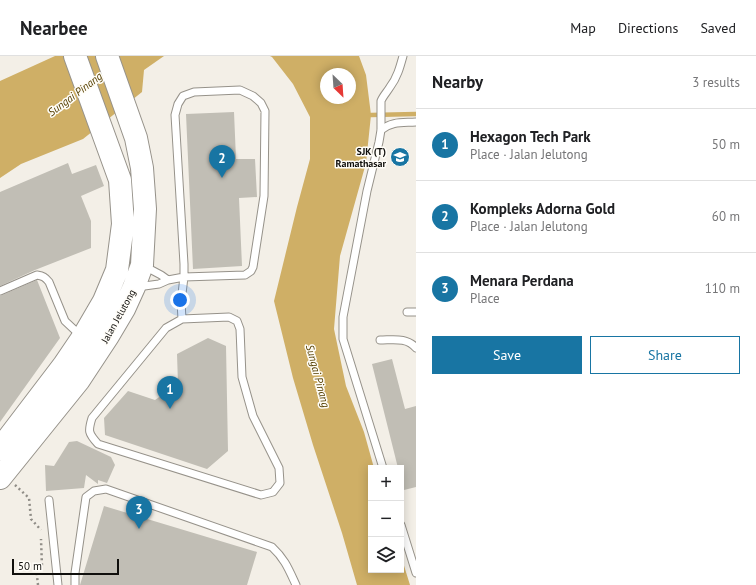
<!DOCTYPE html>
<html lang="en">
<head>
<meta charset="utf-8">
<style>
	:root { --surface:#fff; --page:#f6f6f6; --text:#202124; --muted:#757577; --line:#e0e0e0; --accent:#1875a3 }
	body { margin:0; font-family:"PT Sans",sans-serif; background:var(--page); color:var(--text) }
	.controls { position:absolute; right:12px; bottom:12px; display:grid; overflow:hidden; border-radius:0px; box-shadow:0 2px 10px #0003 }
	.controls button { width:36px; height:36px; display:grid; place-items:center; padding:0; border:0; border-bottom:1px solid var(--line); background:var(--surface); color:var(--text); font:20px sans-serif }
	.compass { position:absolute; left:320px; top:12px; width:36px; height:36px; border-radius:50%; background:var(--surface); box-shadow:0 2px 10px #0003; rotate:155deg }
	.scale { position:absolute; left:12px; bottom:10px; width:107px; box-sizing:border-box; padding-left:4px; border:2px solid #100f0c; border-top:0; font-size:11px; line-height:14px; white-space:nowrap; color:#100f0c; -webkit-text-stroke:3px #fffdf8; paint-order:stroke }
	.you { position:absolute; left:180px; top:244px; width:14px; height:14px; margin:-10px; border:3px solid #fff; border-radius:50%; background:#1a73e8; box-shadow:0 0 0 6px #1a73e833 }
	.badge { display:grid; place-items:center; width:26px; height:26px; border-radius:50%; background:var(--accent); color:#fff; font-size:13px; font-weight:700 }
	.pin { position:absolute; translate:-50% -33px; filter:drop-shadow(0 1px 2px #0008) }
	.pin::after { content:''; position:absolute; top:21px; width:14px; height:12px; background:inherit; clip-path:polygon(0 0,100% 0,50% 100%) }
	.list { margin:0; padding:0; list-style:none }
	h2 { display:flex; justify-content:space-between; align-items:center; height:52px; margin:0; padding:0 16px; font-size:17px }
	h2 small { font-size:13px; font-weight:400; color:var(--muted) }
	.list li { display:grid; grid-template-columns:26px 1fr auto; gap:12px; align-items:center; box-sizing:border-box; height:72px; padding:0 16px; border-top:1px solid var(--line) }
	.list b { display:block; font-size:15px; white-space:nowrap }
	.list p { margin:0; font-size:13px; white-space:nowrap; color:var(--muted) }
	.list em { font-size:13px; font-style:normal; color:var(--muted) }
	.actions { display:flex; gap:8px; padding:12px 16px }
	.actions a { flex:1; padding:9px 0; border:1px solid var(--accent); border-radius:0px; text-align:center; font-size:14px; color:var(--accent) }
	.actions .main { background:var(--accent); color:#fff }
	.icon { flex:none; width:22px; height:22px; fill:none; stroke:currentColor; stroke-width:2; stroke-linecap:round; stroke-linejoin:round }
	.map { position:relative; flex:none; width:416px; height:529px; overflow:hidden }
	header { display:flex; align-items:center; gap:24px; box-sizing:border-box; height:56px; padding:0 20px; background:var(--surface); border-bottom:1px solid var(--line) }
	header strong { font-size:19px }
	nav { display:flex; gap:22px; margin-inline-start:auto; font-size:14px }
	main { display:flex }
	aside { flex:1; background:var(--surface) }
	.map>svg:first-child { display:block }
	.water { fill:#cfaf66; fill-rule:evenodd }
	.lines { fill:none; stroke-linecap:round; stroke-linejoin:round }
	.stream { stroke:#cfaf66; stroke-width:4.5 }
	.building { fill:#c1beb5 }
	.service-casing { stroke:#96928a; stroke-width:9 }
	.primary-casing { stroke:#96928a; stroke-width:24 }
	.path { stroke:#908d87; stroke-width:2.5; stroke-dasharray:2 3; stroke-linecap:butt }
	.service { stroke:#fff; stroke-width:7 }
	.primary { stroke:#fff; stroke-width:22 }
	.labels { text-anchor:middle; stroke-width:3; stroke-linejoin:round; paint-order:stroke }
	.poi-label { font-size:10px; font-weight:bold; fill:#100f0c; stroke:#fffdf8; text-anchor:end }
	.street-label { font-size:10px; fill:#100f0c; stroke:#fffdf8 }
	.water-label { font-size:11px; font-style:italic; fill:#564002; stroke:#fffdf8 }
</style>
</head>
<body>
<header>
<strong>Nearbee</strong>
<nav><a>Map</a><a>Directions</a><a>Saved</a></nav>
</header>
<main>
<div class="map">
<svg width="416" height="529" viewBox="0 0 416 529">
	<rect width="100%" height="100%" fill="#f3efe7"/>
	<path class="water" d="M55,0H164L144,14L142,36L83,83L21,108L0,122V25Z
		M270,0H359L366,19L371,59L366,107L340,200L334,273L346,330L364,376L374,412H371V514H401V500L410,529H357L342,477L313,389L293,322L274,245L297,151L310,103V61L293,28L272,1ZM326,18H350V42H326Z"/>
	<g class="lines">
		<path class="stream" d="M371,59L416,58"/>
	</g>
	<path class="building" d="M234,56L236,103H255L257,141L239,142L242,210L193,213L186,58Z
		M68,107L72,118L96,109L104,130L81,140L91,165V192L35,214L0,230V136Z
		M37,224L60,282L0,366V240Z
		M208,282L226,290L228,395L207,413L105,379L104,362L128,335L155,344L178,328L177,298Z
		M392,303L405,353L416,350V431L404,434L401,423V412H398L372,308Z
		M77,385L111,401L115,409L107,427L98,424V428L86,419L84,432L46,435L45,409L54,410L69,386Z
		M104,450L257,496L247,529H80Z"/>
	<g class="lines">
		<defs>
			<path id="service" d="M381,74C392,65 403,67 416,66
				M144,210L161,219L168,224
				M137,231L159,228L168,224L184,221L245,219L251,215L253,211L264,140L265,55L261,47L253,40L240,34L194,36L183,40L178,48L175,59L184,208V221L181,246L182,263
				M0,235L37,219C43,220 45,221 49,226L65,265L81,280
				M407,256H416
				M229,261L237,265L240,273L242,321L253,360L279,412L280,427L273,436L261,439L98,388C88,377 88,375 92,362L166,272L182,263Z
				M380,284C393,284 407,281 416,292
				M383,412L343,283V261L367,135L379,86L381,74V45C383,40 387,36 390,31C397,22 400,11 403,0
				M49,444L58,529
				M401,469L416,517
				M75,529V517L86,441L94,435L106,433L272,491C285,503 289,514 296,529"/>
			<path id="primary" d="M0,393L64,309L83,281L104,245L117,214L123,168L120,124L75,0
				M0,422L79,324L108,280L124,253L134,231L142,209L145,153L142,112L136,82L107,0"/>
		</defs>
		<use href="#service" class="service-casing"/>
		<use href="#primary" class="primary-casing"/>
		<path class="path" d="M15,429L29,442L31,463L41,474
			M38,529L36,511L42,510L41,483"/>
		<use href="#service" class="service"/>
		<use href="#primary" class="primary"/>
	</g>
	<defs>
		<symbol id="school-disc" viewBox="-11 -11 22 22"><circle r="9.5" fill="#1875a3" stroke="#fffdf8"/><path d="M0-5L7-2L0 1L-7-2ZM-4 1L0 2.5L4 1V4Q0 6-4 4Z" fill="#fff"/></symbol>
	</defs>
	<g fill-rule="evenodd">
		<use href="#school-disc" x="389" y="90" width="22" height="22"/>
	</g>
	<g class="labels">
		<g class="poi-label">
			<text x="386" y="99">SJK (T)<tspan x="386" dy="12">Ramathasar</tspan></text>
		</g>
		<g class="street-label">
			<text transform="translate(118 260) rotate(-61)" y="4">Jalan Jelutong</text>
		</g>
		<g class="water-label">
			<text transform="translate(75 38) rotate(-37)" y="4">Sungai Pinang</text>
			<text transform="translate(318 320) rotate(75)" y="4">Sungai Pinang</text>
		</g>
	</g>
</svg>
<div class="controls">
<button>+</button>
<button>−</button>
<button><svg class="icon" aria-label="layers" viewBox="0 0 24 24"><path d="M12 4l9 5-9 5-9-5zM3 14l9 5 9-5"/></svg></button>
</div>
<svg class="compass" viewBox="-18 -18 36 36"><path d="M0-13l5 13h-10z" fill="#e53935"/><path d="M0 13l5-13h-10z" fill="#757577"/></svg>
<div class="scale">50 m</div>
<div class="you"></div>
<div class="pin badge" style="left:170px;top:353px">1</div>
<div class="pin badge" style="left:222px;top:122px">2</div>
<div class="pin badge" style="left:139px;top:473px">3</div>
</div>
<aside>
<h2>Nearby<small>3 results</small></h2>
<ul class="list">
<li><span class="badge">1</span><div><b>Hexagon Tech Park</b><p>Place · Jalan Jelutong</p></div><em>50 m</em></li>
<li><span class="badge">2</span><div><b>Kompleks Adorna Gold</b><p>Place · Jalan Jelutong</p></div><em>60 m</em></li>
<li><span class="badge">3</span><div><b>Menara Perdana</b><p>Place</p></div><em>110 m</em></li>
</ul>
<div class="actions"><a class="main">Save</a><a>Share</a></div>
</aside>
</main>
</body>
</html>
